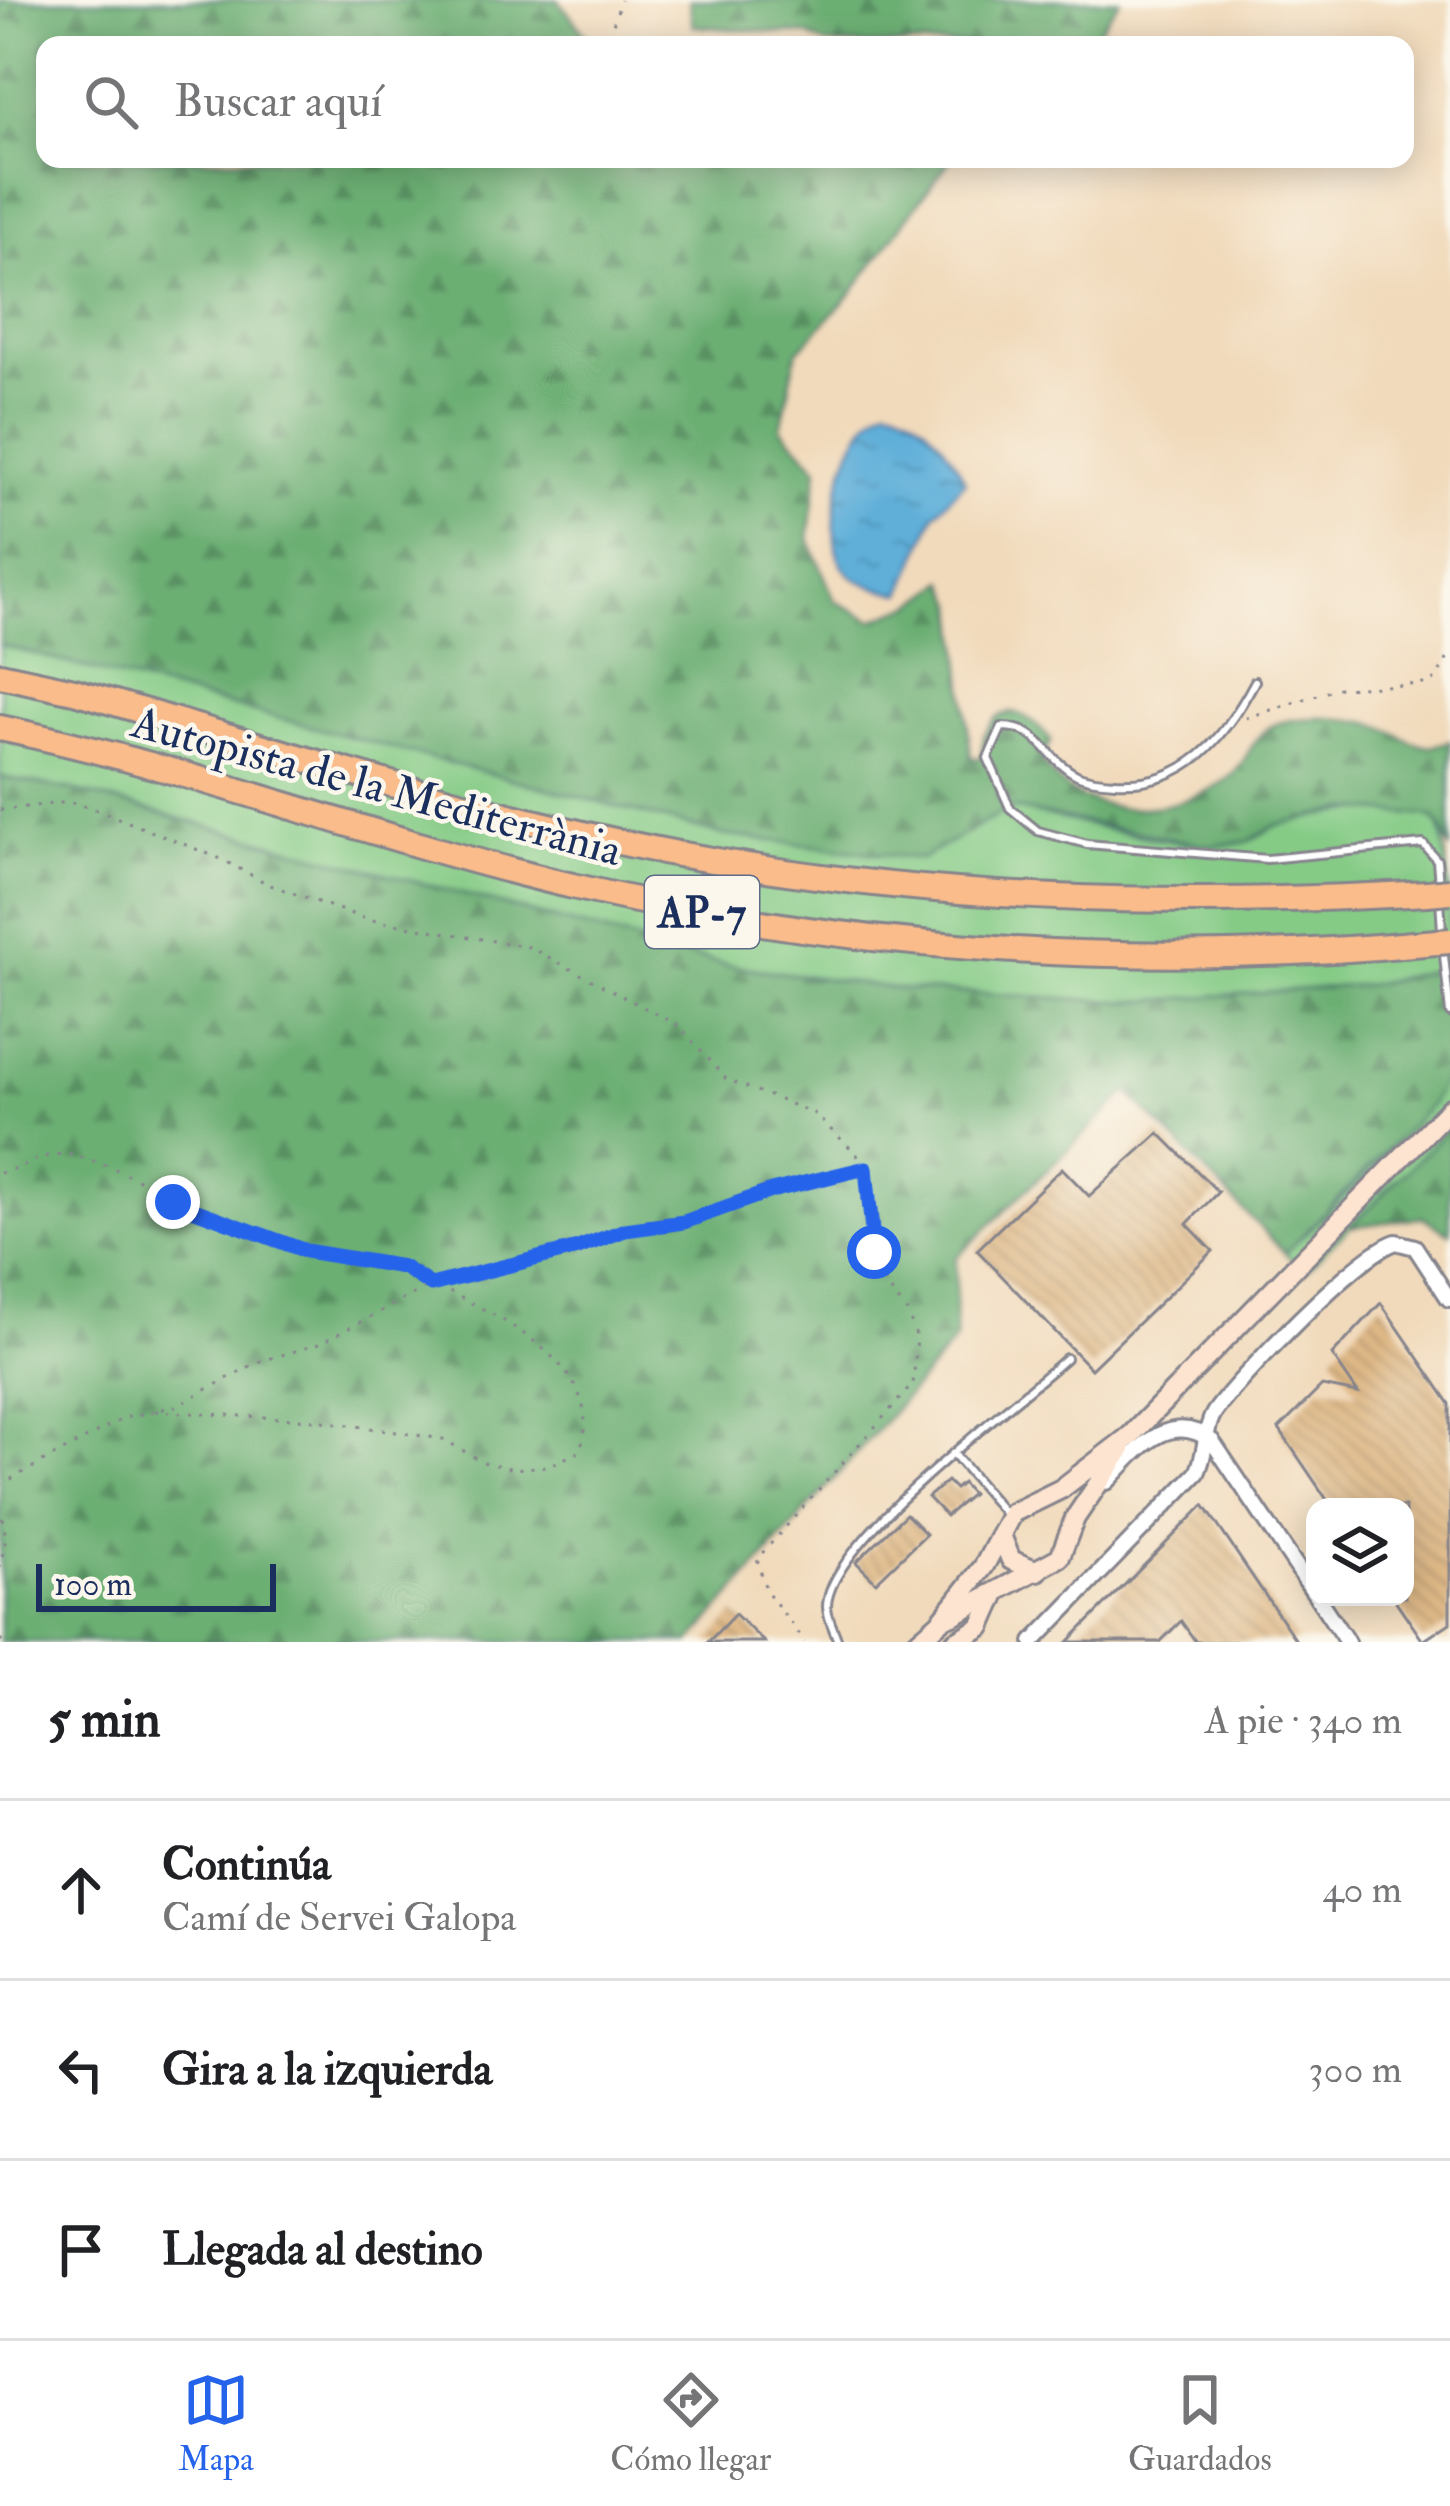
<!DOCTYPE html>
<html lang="es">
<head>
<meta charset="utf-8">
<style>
	:root { --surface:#fff; --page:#f2f2f2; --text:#202124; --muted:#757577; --line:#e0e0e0; --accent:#2563eb }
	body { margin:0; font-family:"IM FELL Double Pica",serif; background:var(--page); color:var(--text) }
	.controls { position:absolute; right:36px; bottom:36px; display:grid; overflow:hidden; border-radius:24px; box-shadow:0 6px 30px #0003 }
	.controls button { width:108px; height:108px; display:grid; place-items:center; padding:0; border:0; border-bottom:3px solid var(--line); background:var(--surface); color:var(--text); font:60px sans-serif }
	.scale { position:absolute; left:36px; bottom:30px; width:240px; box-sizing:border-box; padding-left:12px; border:6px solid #1b2f5e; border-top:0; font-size:33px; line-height:42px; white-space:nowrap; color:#1b2f5e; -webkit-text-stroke:9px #fbf7ec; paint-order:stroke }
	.stop { position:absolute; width:36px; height:36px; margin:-27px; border:9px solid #2563eb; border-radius:50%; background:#fff }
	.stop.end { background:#2563eb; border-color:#fff; box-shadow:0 3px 12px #0008 }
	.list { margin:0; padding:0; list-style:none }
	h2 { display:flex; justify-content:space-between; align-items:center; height:156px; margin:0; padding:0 48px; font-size:51px }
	h2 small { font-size:39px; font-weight:400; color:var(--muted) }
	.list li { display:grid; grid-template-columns:78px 1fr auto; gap:36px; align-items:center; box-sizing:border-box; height:180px; padding:0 48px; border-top:3px solid var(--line) }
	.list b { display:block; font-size:45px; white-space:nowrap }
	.list p { margin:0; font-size:39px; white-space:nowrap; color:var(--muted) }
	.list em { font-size:39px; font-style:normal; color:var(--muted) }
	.icon { flex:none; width:66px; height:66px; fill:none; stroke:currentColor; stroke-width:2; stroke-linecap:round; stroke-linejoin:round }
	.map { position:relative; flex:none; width:1450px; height:1642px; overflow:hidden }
	.search { position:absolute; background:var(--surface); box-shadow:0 6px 30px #0003; left:36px; right:36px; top:36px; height:132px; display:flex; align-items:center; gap:30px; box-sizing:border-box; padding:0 42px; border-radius:24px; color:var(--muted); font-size:45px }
	.sheet { height:696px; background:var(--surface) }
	nav { display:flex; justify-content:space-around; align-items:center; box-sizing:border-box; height:168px; border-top:3px solid var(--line); background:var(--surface); font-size:33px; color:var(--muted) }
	nav a { display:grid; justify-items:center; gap:6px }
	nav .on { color:var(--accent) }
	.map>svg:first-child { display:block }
	.grass { fill:#85cb86; stroke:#507d72; stroke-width:3 }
	.forest { fill:url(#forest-firs); stroke:#446f68; stroke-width:3 }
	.water { fill:url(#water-ripples); stroke:#3c6f9c; stroke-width:3 }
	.building { fill:url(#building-back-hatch) }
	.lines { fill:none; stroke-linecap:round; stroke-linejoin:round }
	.lane-casing { stroke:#86848c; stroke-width:12 }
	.street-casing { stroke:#86848c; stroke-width:20 }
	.secondary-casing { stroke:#86848c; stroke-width:24 }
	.highway-casing { stroke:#86848c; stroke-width:30 }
	.path { stroke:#86848c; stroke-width:3; stroke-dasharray:3 9; stroke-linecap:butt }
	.lane { stroke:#fff; stroke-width:6 }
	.street { stroke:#fff; stroke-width:14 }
	.secondary { stroke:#fde4d0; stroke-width:18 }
	.highway { stroke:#f9bc8a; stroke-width:24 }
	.highway-bridge-casing { stroke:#86848c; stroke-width:30; stroke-linecap:butt }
	.highway-bridge { stroke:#f9bc8a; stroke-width:24 }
	.route { stroke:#2563eb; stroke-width:15 }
	.labels { text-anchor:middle; stroke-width:9; stroke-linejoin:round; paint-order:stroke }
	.shield { fill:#fbf7ec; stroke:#5e6b89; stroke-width:3 }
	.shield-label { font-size:42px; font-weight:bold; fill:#1b2f5e }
	.street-label { font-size:45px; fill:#1b2f5e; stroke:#fbf7ec }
</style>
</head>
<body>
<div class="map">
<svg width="1450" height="1642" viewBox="0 0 1450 1642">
	<defs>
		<pattern id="forest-firs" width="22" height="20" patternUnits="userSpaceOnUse" patternTransform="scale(3)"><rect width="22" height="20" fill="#6caf73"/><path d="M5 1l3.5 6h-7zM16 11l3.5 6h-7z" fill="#588f62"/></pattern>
		<pattern id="water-ripples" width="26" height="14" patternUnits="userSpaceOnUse" patternTransform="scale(3)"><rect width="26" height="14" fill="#5eafd9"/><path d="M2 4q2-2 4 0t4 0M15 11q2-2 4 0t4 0" fill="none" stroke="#4d8fb3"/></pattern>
		<pattern id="building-back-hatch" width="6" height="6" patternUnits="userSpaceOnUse" patternTransform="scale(3)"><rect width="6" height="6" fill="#deb886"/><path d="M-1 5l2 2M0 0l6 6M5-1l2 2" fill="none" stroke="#be9e76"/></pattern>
	</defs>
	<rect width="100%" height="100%" fill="#fbf7ec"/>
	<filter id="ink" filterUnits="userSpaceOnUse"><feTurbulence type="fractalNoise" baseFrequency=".00833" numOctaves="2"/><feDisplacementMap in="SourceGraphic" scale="24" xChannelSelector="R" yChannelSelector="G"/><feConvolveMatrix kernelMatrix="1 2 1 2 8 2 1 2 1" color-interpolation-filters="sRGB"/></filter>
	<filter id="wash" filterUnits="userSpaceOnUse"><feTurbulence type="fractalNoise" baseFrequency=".004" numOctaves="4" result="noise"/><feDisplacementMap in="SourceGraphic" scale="48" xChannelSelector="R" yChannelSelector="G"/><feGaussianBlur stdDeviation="2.7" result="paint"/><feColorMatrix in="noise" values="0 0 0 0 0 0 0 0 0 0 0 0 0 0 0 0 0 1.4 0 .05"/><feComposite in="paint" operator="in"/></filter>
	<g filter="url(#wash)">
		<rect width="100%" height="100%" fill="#f1dabb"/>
		<path class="grass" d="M0,645L724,835L921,859L1010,808C1065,818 1196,856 1245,842C1256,839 1266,829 1277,825C1307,814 1415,798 1438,823C1450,848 1450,932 1450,967L1367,985L1129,1002L900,989L727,965L80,792L0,777Z
			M1446,1028L1450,1029V1127L1304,1272L1285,1253C1341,1196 1450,1112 1446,1028Z"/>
		<path class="forest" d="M0,0H558L594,45H45V159H951L851,294L797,352L781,428L818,468L809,539L835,601L873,620L913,605L946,581L956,604L971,758H981L984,736L996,718C1018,704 1038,724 1051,740L1042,760C1078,826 1180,817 1231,776C1249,761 1253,730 1279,723C1306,715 1354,717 1380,726C1398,733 1411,745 1431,747L1450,741V850L1441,826L1429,816L1349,809L1277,825L1247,842L1210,846L1010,808L921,859L724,835L0,645Z
			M689,0H1120L1088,45H826L807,35L693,26Z
			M0,777L80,792L727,965L899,989L1129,1002L1367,985L1450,967L1448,1074L1430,1106L1285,1253L1128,1092L956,1258L955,1341L691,1642H0Z
			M1450,1127V1233L1422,1217L1350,1227Z"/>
		<path class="water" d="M888,406C921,411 952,452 965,481L935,514L902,594C883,590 855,584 843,567C820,530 846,422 888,406Z"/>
		<g id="blocks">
			<path class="building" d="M1159,1133L1218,1192L1187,1224L1213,1251L1091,1369L977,1250L1062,1168L1089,1196Z
				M1381,1303L1450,1404V1623L1423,1641L1393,1597H1405V1507H1332L1279,1429L1322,1386L1358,1393L1332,1355Z
				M947,1481L955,1489L962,1483L972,1494L946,1516L928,1497Z
				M1204,1505L1297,1642H1196L1181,1621L1160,1642H1068Z
				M906,1514L926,1534L876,1582L856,1562Z
				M735,1614L764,1642H708Z"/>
		</g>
	</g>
	<g filter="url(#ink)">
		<use href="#blocks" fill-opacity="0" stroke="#86848c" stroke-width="3"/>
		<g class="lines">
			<defs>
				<path id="lane" d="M1255,681C1224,739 1185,787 1114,782C1102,781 1087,780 1077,775C1046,760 1041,727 1002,727L988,758L1010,808L1038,831L1087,844L1267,859L1423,844L1437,860L1439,885
					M1440,898L1442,932
					M1443,946L1450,1013
					M953,1453L1006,1515
					M838,1642C835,1632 827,1617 827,1607C827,1542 1015,1405 1066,1358"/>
				<path id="street" d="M1107,1482C1136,1452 1168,1408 1212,1441L1315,1594
					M1317,1597L1347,1642
					M1033,1642L1197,1473C1207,1453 1204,1426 1216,1410C1243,1374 1358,1254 1396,1242L1415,1247L1449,1299"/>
				<path id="secondary" d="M1001,1535L1011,1560L1038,1571
					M951,1616L1060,1557L1075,1518L1121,1450
					M917,1642L941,1621L984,1566L1012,1513L1061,1489L1130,1436L1450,1108
					M955,1642L981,1627L996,1593"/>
				<path id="highway" d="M0,675L74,691C273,748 474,815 678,854C926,901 1175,908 1427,893
					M0,728C196,769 383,842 577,887C854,952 1143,969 1425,943"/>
			</defs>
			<use href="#lane" class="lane-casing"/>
			<use href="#street" class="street-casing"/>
			<use href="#secondary" class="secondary-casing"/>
			<use href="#highway" class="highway-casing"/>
			<path class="path" d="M621,45L612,27L621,0
				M1246,718L1339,688L1426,684L1436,679L1450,654
				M0,810L69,802L98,810L221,859L270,885L366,919L529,947L679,1026L726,1079L813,1113L856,1153L865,1168L874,1252L886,1285L907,1312L917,1338L913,1384L757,1559L766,1590L805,1642
				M0,1173C25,1168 42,1151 70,1155C129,1166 182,1209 238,1230C291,1250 347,1250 400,1266C411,1270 420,1279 432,1284C492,1312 613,1367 579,1452L548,1466L514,1469L483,1462L443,1439L316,1420L154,1411
				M0,1485L124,1418L176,1406L258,1362L319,1344L432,1284L577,1248L625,1230L684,1222L771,1191L864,1168
				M0,1506L6,1538L0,1567
				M0,1639L3,1642"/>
			<use href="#lane" class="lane"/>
			<use href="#street" class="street"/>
			<use href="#secondary" class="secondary"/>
			<use href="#highway" class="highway"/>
			<defs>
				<path id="highway-bridge" d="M1427,893L1450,891
					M1425,943L1450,941"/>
			</defs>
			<use href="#highway-bridge" class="highway-bridge-casing"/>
			<use href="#highway-bridge" class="highway-bridge"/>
		</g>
	</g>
	<g class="lines" filter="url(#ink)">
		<path class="route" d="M173,1202L306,1251L403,1267L431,1285L578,1248L625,1230L684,1222L771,1191L866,1168L874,1252"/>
	</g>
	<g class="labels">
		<rect class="shield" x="645" y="876" width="114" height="72" rx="9"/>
		<g class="shield-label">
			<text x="702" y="927">AP-7</text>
		</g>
		<g class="street-label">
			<text transform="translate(377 785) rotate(15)" y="16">Autopista de la Mediterrània</text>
		</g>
	</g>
</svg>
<div class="controls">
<button><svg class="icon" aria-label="layers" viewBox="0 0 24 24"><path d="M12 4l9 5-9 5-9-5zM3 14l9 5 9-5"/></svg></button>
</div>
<div class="scale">100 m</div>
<div class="stop" style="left:874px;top:1252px"></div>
<div class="stop end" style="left:173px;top:1202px"></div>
<div class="search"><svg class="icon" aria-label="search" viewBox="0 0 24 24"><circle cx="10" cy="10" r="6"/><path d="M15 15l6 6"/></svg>Buscar aquí</div>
</div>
<section class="sheet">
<h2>5 min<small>A pie · 340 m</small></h2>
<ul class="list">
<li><svg class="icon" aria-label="ahead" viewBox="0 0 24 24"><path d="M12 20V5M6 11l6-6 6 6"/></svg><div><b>Continúa</b><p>Camí de Servei Galopa</p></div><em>40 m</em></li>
<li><svg class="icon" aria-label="left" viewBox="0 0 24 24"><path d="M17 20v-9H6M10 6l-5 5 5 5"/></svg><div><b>Gira a la izquierda</b></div><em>300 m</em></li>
<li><svg class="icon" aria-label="arrive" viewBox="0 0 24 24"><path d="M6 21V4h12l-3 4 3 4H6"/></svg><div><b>Llegada al destino</b></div></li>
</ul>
</section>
<nav>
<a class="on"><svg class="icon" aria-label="map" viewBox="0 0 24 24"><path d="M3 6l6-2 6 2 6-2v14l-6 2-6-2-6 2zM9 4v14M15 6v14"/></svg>Mapa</a>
<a><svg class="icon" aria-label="directions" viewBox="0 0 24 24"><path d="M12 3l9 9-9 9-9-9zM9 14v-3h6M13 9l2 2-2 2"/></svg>Cómo llegar</a>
<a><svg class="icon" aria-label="saved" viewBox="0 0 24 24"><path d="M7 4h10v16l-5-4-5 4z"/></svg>Guardados</a>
</nav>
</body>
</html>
